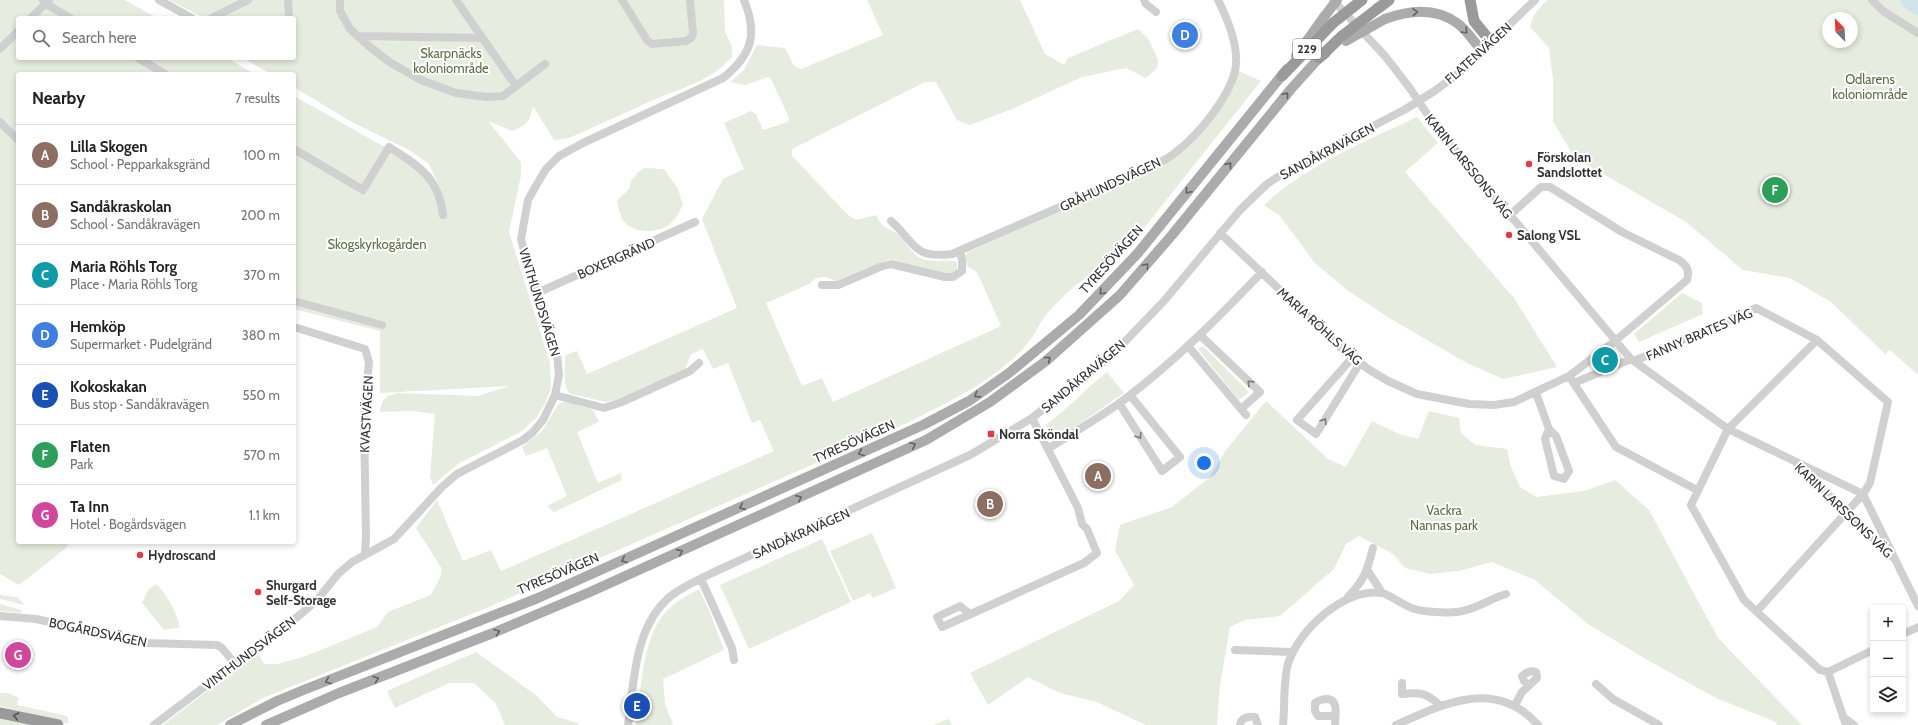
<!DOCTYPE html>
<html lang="en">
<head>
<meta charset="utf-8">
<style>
	:root { --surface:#fff; --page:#f6f6f6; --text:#202124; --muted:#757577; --line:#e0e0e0; --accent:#e63946 }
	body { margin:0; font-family:Cabin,sans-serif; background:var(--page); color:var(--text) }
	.controls { position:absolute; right:12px; bottom:12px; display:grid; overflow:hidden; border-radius:4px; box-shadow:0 2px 6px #0003 }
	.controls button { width:36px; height:36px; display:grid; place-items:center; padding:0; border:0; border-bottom:1px solid var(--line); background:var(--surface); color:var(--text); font:20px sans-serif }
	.compass { position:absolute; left:1822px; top:12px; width:36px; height:36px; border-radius:50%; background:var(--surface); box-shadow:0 2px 6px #0003; rotate:336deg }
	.you { position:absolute; left:1204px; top:463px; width:14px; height:14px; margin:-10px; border:3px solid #fff; border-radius:50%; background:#1a73e8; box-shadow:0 0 0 6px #1a73e833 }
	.badge { display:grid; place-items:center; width:26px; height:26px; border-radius:50%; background:var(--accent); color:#fff; font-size:13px; font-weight:700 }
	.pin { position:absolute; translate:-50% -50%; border:2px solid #fff; box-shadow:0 1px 4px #0006 }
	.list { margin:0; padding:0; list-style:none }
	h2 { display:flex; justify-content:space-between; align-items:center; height:52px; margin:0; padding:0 16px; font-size:17px }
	h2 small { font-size:13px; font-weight:400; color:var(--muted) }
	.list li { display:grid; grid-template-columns:26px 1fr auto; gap:12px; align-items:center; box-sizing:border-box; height:60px; padding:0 16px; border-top:1px solid var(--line) }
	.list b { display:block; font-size:15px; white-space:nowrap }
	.list p { margin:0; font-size:13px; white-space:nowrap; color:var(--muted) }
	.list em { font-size:13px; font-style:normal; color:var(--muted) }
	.icon { flex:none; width:22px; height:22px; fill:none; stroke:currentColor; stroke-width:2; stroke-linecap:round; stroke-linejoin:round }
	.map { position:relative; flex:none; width:1918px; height:725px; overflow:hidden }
	.search { position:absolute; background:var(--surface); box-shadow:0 2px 6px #0003; left:16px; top:16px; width:280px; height:44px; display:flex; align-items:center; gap:10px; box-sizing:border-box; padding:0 14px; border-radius:4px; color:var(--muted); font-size:15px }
	.panel { position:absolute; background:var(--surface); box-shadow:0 2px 6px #0003; left:16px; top:72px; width:280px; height:472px; border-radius:4px }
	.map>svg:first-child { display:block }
	.green { fill:#e6ecdf; fill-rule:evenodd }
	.water { fill:#cfe2ee }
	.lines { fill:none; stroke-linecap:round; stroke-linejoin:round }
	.minor { stroke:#d0d0d0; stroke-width:8 }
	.major { stroke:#ababab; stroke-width:10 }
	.highway { stroke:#9a9a9a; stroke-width:11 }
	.major-bridge { stroke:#ababab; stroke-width:10 }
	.highway-bridge { stroke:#9a9a9a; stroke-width:11 }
	.oneway { stroke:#636363 }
	.oneway2 { stroke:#7a7a7a }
	.oneway3 { stroke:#525252 }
	.poi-dot { fill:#e63946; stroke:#fff; stroke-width:1.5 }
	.labels { text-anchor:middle; stroke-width:4; stroke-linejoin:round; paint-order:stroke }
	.shield { fill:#fff; stroke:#707070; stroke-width:1 }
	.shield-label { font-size:12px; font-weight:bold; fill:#333 }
	.park-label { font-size:13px; fill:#56703f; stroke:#fff }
	.street-label { font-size:13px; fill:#333; stroke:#fff }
	.poi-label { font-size:13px; font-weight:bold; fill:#333; stroke:#fff; text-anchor:start }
</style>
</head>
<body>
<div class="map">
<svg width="1918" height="725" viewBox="0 0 1918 725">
	<rect width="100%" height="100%" fill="#fff"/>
	<path class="green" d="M0,0H125L157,18H18V58H227L255,74H18V542H69L66,548L19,585L0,574Z
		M169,0H724L725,31L732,47V57C710,81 687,86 658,98C628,111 599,125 569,138L554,140L533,106C529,123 528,124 512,131L488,121L521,162V175L509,232L550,363L551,388L545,404L536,418L522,431L458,464L433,485L430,477L435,414L413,411L380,412C382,399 385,396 398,393L478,396L510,386L380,393V331L294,309V96L431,173L438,184L429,164L409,150L350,121L294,87V74H271L243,58H294V18H204Z
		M867,0H1020L1045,54L1064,65L1068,58L1138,29L1148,38L1158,60L1157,68L1146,78L1126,68L1082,77L1012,109L970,125L957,120L936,82H925L792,149V156L848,215L856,220L876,215C883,229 885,226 896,233C904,237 909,252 920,258C932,264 945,258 957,262V271L951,274H946L890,259L836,281L825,277L816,278L809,284L766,303L802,386L822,378L833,402L1001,326L977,272L967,266L965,255L968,252L1169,161L1195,137L1236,70L1261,81L1121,257C1099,263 1056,300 1043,319C1039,324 1037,330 1034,335C1027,344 1018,355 1009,362C980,388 942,405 907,423L484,609L263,698L217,725H163L258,652L264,664H278L306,656L377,627L388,612L431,595L440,578L442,569L416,528L437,500L463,561L491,550L501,571L774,451L760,420L752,423L728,363L713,369L703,349L691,354L685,369L619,399L606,402L571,394C561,387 566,367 565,355L577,351L587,374L737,308L702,219L723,179L744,169L724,123L751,111L756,114L763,130L788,122L789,118L772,81L768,77L745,85L730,82L744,70L757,45L785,48L794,66L801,69L883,35Z
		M1547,0H1918V375L1890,350L1885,354L1831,302L1790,278L1743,270L1686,222L1574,157L1553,121V79L1549,48L1530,27L1534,15ZM1828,18H1852V42H1828Z
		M1417,117L1438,143L1405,172L1514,298L1557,367L1503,379L1467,363L1391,319L1347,290L1315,263L1280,216L1264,205C1307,165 1364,142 1417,117Z
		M645,168L664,169L678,189L683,205C680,210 677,217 673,221C662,234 633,235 623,220C620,215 618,207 617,201L629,189L631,181L638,172Z
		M1682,293L1702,303L1703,314L1639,342L1634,334Z
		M1203,346L1249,392L1239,400L1198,349Z
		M1107,372L1124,393L1058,439L1051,438L1047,430L1046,425C1068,408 1086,389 1107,372Z
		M1266,401L1328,459L1346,467L1372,421L1399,434L1418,439L1429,411L1459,418L1461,433L1475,445L1507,449L1510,464L1520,487L1536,497L1584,491L1615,480L1649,510L1718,638L1802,725H1777L1776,722L1716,698L1644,658L1588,624L1535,580L1492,562L1459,571L1430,574L1405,568L1393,554L1359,536L1346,544L1334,569L1280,616L1245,620L1230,627L1220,685L1217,725H1146L1097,702L1060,693L1028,677L988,705L970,673L1119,601L1134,585L1115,550L1120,525L1172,507L1209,478L1226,450Z
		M563,402H569L593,410L599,422L577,432L598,483L621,473L622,480L554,512L547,506L567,496L547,448L526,456L522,447L542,431L558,405Z
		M872,533L896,588L873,598L870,593L853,601L830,551Z
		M822,539L851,602L749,649L720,585Z
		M156,584C169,597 175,609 180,627L164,630L142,603L148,590Z
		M699,589L709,610L724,650L663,679L665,704L673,725H636C641,692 642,640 664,614C673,603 687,596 699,589Z
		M0,595L18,597L24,605L0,599Z
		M0,604L22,610L21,613L0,611Z
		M476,652L537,696L557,717L578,723V725H505L496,704L474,683H449L395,708L387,691Z
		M0,693H8L19,698L17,705L67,716L69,724L0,706Z
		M0,716L39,725H0Z
		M949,719L952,725H933Z"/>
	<path class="water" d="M1900,0H1918V16L1902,6Z"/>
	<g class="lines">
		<path class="minor" d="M43,0L46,4L70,18
			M159,0L192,18
			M288,0L289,18
			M340,0V11L350,29L370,47L391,63L421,80L456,93L487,97L503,96L545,64
			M456,0L516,86
			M622,0L647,40L652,44L686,41L691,38L693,33L690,0
			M1144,0L1146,4L1156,12
			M1333,0L1385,56L1409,87L1436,127L1631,359L1728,429L1863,494L1918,606
			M1872,0L1883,11L1918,33
			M31,18L49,0
			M212,18L248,0
			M359,36L482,38
			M0,49L18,31
			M138,58L165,74
			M0,122L18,140
			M294,149L363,190L389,147C418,165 439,178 443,215
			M891,221C916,243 912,259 952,254L1149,168C1158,163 1168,159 1176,152C1198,135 1228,99 1235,71C1240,49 1228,20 1218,0
			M1220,233L1340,347L1368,369L1388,381L1417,394L1469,404L1494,405L1514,402L1569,376L1615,341L1687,280C1690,270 1687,266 1679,260L1622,232L1550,187H1541L1509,216
			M822,285H838L880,267L891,264L945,277H953L962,271V260L960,252
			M537,293L695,222
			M294,301L382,325
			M294,327L365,349L369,362L364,420L366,538L365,553
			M1200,335L1260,392L1241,409
			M1817,340L1728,429L1691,505L1744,600L1820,670L1828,672
			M1188,346L1246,415
			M1353,357L1297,420L1316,434L1360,363
			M1634,361L1756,308L1817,340L1888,402L1870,483L1863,494L1757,611
			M1569,376L1616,447L1697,490
			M1574,383L1631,359
			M1536,393L1549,429L1545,439L1554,476L1564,479L1569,471L1556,436L1549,429
			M555,395L604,408L622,402L690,371L699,363
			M1119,403L1162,471L1180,457L1130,395
			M1048,449C1074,432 1101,417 1125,399C1175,361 1218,318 1262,272
			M1797,464L1892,557
			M1368,571L1382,593
			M701,579L732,648L734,660
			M1348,597C1365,579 1367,571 1373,548
			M970,614L960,606L937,617L942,627L1084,563L1097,553L1087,529L1082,524L1078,508L1032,418
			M0,616L36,619L146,643L217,645L222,648L235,664
			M1903,634L1918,627
			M1235,650L1292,652
			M1828,672L1846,725
			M1828,672L1873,650
			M1402,683V694C1422,692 1426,693 1441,706
			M1596,684L1613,699L1659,725
			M1515,705L1522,692L1537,678L1536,672C1531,670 1527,672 1522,676L1524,681L1529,685
			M1335,716H1318L1315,711V703C1319,700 1323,699 1328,699C1339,700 1335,717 1335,725
			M1843,717L1854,725
			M154,725L301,614L317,600L338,574L352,562L394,539L442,487L457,474L523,440L532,433L543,420L555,395L559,375L557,354L529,269L521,239L528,200L537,184L546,169L559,156L585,142L723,78C752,55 758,34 744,0
			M628,725C634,682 634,625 672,595C684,586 698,580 712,573L970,455L1032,418L1111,356L1164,301L1240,210L1267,184L1290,169L1404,110L1433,92L1459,73L1535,0
			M1240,725L1241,721C1245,717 1249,716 1255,717L1258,725
			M1283,725C1285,706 1283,683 1288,664C1298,631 1344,587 1382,593C1393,596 1403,606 1415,609C1424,612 1447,613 1457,612C1475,610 1489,599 1506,594
			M1396,725C1444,703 1496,678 1538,725"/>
		<path class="major" d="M1385,19C1409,10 1435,7 1457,23C1467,30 1474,42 1482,51
			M1296,56L1324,17
			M230,725L277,701L306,689L538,598L923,425L969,401L1009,373L1079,315L1138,253L1287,69
			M266,725L339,693L493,633L590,592L926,440L990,402L1046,361L1120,295L1172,235L1291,89L1319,58L1326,53"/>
		<path class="highway" d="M1470,0L1474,21L1491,42
			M1377,9L1389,0
			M1319,58L1342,36
			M1282,76L1333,23
			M0,713L58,725"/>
		<path class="major-bridge" d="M1324,17L1337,0
			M1346,41L1385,19"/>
		<path class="highway-bridge" d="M1333,23L1362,0
			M1342,36L1377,9"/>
	</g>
	<defs><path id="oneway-chevron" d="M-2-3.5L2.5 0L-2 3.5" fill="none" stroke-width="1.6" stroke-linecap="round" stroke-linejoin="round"/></defs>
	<g class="oneway">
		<use href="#oneway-chevron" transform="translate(1415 12) rotate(-4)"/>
		<use href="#oneway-chevron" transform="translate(1465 31) rotate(46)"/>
		<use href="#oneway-chevron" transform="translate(1286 95) rotate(-51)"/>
		<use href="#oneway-chevron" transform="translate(1229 165) rotate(-51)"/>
		<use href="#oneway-chevron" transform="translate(1188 191) rotate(129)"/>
		<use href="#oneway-chevron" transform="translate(1146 266) rotate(-50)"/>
		<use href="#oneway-chevron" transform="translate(1102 292) rotate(134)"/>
		<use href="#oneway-chevron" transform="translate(1048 359) rotate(-39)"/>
		<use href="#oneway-chevron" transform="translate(977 395) rotate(147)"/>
		<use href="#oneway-chevron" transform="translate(913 445) rotate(-25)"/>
		<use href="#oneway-chevron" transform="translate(861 453) rotate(157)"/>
		<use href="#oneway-chevron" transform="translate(799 498) rotate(-24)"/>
		<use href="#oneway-chevron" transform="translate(742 507) rotate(156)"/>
		<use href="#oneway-chevron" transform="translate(680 552) rotate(-24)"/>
		<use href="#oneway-chevron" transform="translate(624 560) rotate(156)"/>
		<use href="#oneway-chevron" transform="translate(497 632) rotate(-22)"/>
		<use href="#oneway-chevron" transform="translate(376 679) rotate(-21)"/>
		<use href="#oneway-chevron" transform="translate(328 681) rotate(159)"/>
	</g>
	<g class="oneway2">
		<use href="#oneway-chevron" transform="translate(1250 383) rotate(-136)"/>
		<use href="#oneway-chevron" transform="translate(1324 421) rotate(-58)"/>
		<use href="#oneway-chevron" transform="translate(1139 436) rotate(58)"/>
	</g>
	<use class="oneway3" href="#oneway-chevron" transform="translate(16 716) rotate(-169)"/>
	<g class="poi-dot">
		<circle cx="1529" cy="164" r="4"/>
		<circle cx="1509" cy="235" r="4"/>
		<rect x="987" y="430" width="8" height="8" rx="2"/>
		<circle cx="140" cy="555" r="4"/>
		<circle cx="258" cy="592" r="4"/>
	</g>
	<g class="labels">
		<rect class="shield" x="1293" y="39" width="28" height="20" rx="3"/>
		<g class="shield-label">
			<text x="1307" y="53">229</text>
		</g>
		<g class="park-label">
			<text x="451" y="58">Skarpnäcks<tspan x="451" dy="15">koloniområde</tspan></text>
			<text x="1870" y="84">Odlarens<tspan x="1870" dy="15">koloniområde</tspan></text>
			<text x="377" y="249">Skogskyrkogården</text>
			<text x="1444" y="515">Vackra<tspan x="1444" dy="15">Nannas park</tspan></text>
		</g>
		<g class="street-label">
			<text transform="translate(1478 53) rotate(-42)" y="5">FLATENVÄGEN</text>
			<text transform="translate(1327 151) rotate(-28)" y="5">SANDÅKRAVÄGEN</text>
			<text transform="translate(1469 166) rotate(51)" y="5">KARIN LARSSONS VÄG</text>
			<text transform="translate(1110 184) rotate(-25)" y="5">GRÅHUNDSVÄGEN</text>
			<text transform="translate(616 258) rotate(-24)" y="5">BOXERGRÄND</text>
			<text transform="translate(1111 259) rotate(-48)" y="5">TYRESÖVÄGEN</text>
			<text transform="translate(540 302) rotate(73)" y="5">VINTHUNDSVÄGEN</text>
			<text transform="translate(1320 326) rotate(42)" y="5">MARIA RÖHLS VÄG</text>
			<text transform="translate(1699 334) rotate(-23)" y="5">FANNY BRATES VÄG</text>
			<text transform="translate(1083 376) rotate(-40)" y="5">SANDÅKRAVÄGEN</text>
			<text transform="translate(366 414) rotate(-87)" y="5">KVASTVÄGEN</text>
			<text transform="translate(854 441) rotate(-24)" y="5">TYRESÖVÄGEN</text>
			<text transform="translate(1844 510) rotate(44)" y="5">KARIN LARSSONS VÄG</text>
			<text transform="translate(801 533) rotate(-24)" y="5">SANDÅKRAVÄGEN</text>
			<text transform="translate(558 573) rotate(-23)" y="5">TYRESÖVÄGEN</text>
			<text transform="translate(98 632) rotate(12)" y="5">BOGÅRDSVÄGEN</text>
			<text transform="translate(249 653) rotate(-37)" y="5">VINTHUNDSVÄGEN</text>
		</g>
		<g class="poi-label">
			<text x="1537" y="162">Förskolan<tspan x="1537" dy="15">Sandslottet</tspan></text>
			<text x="1517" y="240">Salong VSL</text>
			<text x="999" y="439">Norra Sköndal</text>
			<text x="148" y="560">Hydroscand</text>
			<text x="266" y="590">Shurgard<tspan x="266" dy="15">Self-Storage</tspan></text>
		</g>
	</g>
</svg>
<div class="controls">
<button>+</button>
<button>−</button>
<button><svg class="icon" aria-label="layers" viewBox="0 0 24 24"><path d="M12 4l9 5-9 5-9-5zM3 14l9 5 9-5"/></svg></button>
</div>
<svg class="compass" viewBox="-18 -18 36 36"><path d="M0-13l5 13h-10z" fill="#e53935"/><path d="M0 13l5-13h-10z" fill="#757577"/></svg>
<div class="you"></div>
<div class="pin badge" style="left:1098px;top:476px;background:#8d6e63">A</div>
<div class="pin badge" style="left:990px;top:504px;background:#8d6e63">B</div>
<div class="pin badge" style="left:1605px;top:360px;background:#0f9aa8">C</div>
<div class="pin badge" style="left:1185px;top:35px;background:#3f7fe0">D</div>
<div class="pin badge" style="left:637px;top:706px;background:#1a4fb4">E</div>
<div class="pin badge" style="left:1775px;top:190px;background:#2e9e5b">F</div>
<div class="pin badge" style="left:18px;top:655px;background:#d1479c">G</div>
<div class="search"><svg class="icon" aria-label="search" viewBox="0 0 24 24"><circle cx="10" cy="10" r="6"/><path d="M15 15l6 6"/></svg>Search here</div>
<section class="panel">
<h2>Nearby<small>7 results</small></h2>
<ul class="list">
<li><span class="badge" style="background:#8d6e63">A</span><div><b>Lilla Skogen</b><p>School · Pepparkaksgränd</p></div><em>100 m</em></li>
<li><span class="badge" style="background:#8d6e63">B</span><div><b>Sandåkraskolan</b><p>School · Sandåkravägen</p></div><em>200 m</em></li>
<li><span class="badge" style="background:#0f9aa8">C</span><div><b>Maria Röhls Torg</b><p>Place · Maria Röhls Torg</p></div><em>370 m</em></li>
<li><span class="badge" style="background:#3f7fe0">D</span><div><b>Hemköp</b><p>Supermarket · Pudelgränd</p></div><em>380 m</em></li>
<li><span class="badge" style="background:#1a4fb4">E</span><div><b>Kokoskakan</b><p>Bus stop · Sandåkravägen</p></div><em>550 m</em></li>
<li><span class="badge" style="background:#2e9e5b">F</span><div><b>Flaten</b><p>Park</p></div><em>570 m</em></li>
<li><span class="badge" style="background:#d1479c">G</span><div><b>Ta Inn</b><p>Hotel · Bogårdsvägen</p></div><em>1.1 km</em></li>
</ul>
</section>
</div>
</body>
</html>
